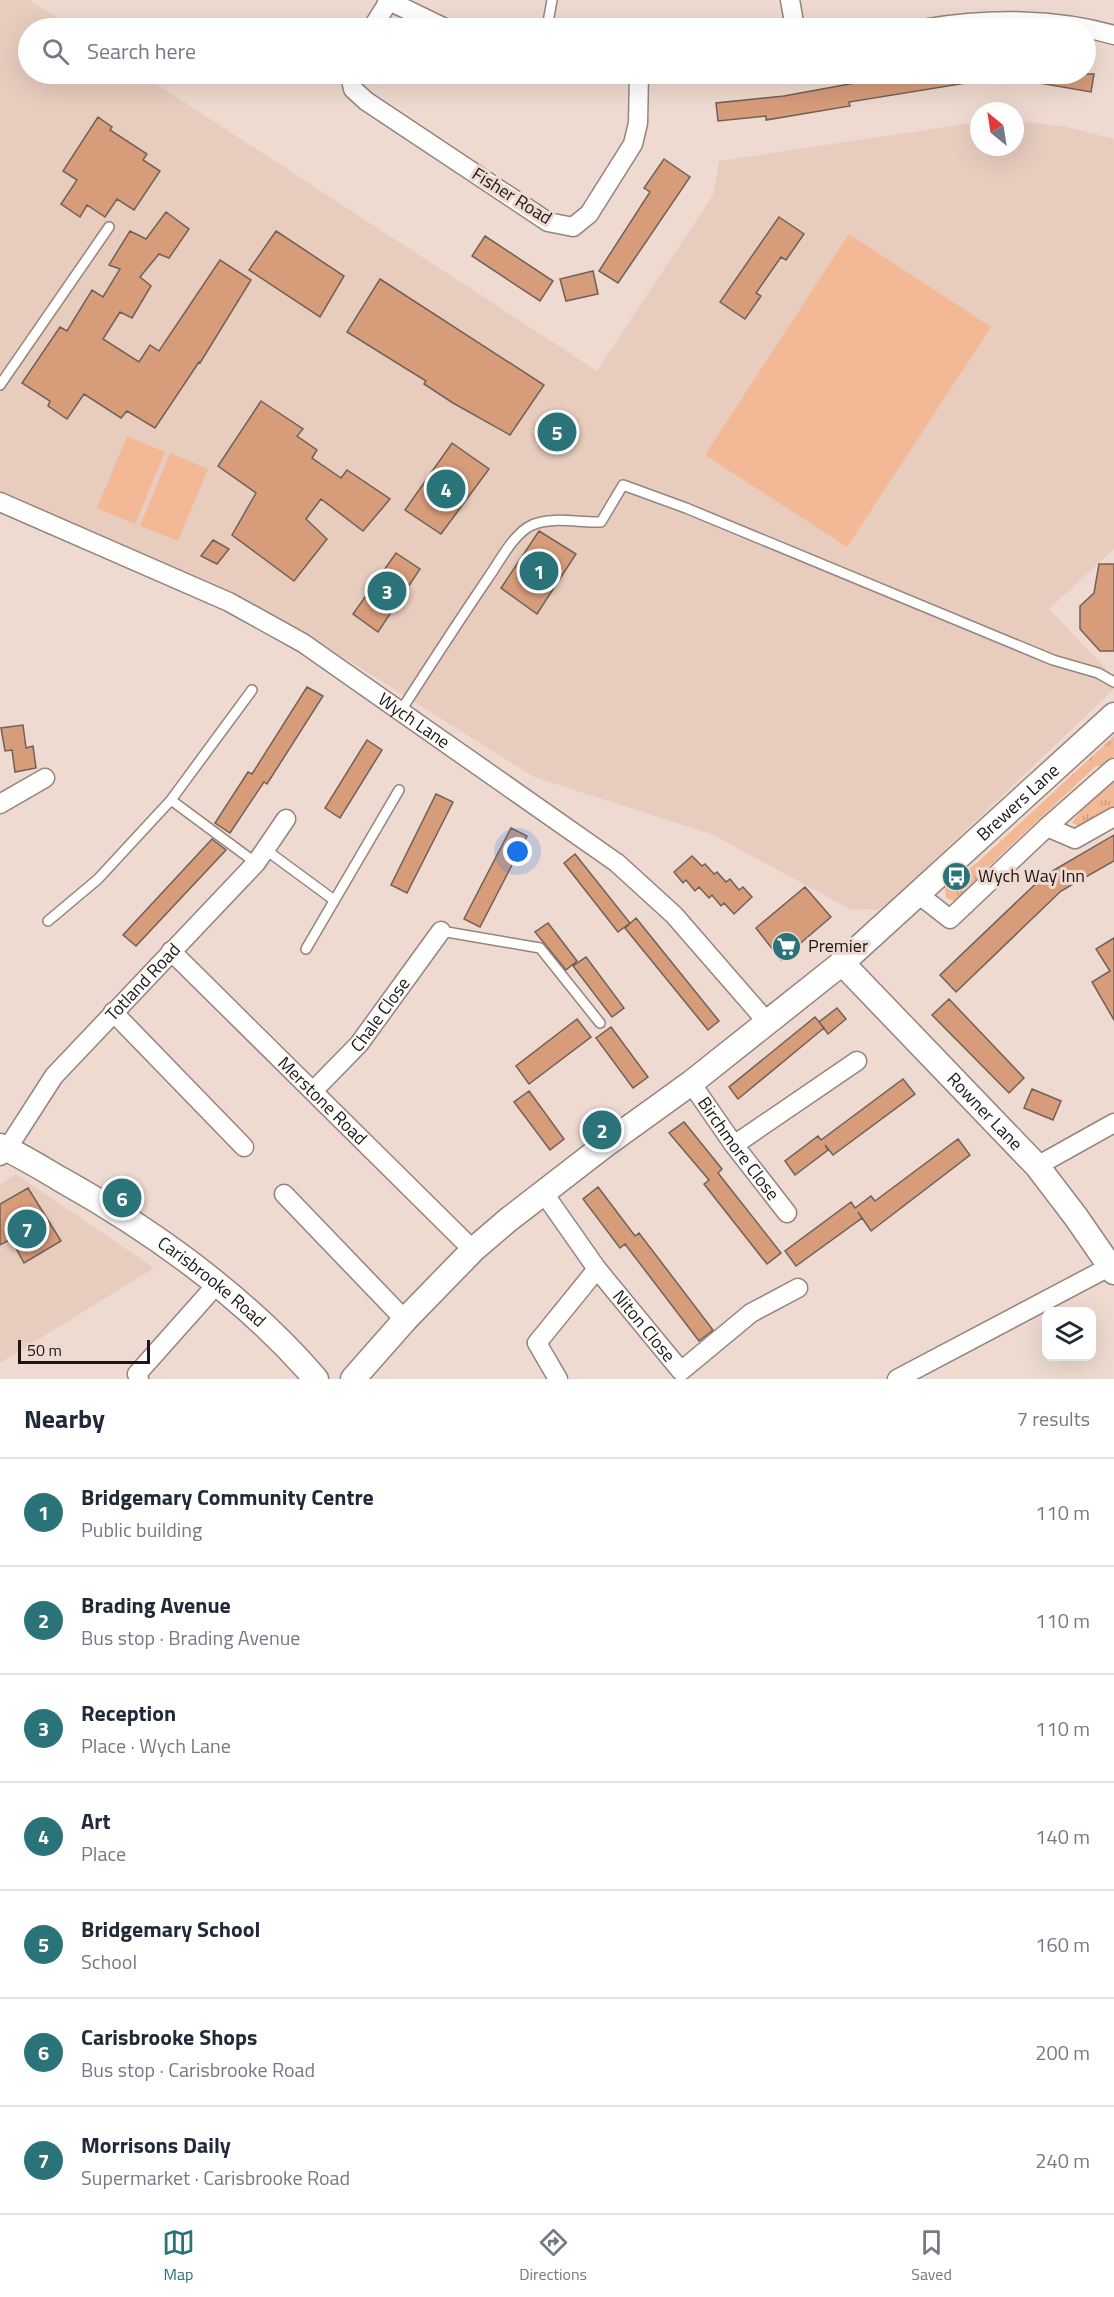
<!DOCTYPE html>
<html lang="en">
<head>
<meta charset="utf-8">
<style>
	:root { --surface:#fff; --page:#f2f2f3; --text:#1f2937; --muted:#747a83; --line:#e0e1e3; --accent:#297379 }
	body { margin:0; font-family:"Titillium Web",sans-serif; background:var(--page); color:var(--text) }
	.controls { position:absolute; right:18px; bottom:18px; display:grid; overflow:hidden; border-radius:12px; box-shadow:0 6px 24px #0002 }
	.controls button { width:54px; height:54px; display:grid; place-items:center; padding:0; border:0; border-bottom:2px solid var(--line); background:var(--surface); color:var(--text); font:30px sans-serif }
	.compass { position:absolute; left:970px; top:102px; width:54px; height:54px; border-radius:50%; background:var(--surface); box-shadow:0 6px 24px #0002; rotate:330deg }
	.scale { position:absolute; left:18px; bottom:15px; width:132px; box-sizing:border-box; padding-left:6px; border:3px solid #1d1713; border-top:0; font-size:16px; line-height:21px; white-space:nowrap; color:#1d1713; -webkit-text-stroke:4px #eedad0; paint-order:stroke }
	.you { position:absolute; left:518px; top:852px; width:21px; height:21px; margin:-15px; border:4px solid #fff; border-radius:50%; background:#1a73e8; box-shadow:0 0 0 9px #1a73e833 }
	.badge { display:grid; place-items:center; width:39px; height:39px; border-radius:50%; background:var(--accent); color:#fff; font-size:20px; font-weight:700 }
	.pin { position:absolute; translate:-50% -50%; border:3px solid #fff; box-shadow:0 2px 6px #0006 }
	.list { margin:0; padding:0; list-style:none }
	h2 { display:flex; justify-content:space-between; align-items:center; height:78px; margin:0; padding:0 24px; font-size:26px }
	h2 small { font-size:20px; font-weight:400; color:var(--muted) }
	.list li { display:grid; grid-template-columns:39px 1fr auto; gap:18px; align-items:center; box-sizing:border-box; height:108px; padding:0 24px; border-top:2px solid var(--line) }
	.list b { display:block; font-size:22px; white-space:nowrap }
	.list p { margin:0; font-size:20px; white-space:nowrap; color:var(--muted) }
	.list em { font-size:20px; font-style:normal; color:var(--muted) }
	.icon { flex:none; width:33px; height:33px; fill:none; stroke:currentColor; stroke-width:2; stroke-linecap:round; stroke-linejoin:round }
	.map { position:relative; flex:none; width:1114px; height:1379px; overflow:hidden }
	.search { position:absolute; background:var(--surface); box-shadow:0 6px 24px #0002; left:18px; right:18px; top:18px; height:66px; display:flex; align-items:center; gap:15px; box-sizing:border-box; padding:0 21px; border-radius:33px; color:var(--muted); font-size:22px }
	.sheet { height:834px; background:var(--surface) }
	nav { display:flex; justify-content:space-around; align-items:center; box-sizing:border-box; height:84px; border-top:2px solid var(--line); background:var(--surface); font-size:16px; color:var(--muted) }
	nav a { display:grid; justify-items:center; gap:3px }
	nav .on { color:var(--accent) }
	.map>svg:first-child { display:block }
	.built { fill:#e8cdbe }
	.grass { fill:url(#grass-tufts) }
	.pitch { fill:#f3b895 }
	.building { fill:#d79c7a; stroke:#716057; stroke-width:1.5 }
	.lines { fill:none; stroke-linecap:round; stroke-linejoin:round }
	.lane-casing { stroke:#96847a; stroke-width:12 }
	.street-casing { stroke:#96847a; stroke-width:21 }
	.secondary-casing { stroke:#96847a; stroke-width:27 }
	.lane { stroke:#fff; stroke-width:9 }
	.street { stroke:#fff; stroke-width:18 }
	.secondary { stroke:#fff; stroke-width:24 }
	.labels { text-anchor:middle; stroke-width:6; stroke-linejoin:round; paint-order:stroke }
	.street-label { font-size:18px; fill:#1d1713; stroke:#eedad0 }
	.poi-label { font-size:18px; fill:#1d1713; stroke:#eedad0; text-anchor:start }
</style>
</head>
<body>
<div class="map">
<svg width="1114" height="1379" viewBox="0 0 1114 1379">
	<defs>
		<pattern id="grass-tufts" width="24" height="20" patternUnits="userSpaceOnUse" patternTransform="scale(1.5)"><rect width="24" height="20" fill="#f3b895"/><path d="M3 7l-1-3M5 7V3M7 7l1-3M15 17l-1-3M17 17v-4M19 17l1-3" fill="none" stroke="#d09d80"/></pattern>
	</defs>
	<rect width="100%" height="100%" fill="#eedad0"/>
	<path class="built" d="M0,0H29L73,28H28V74H141L597,371L713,195L719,161L979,122V147H1015V121L1067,127L1114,139V549L1049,609L1114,677V689L883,909L852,910L711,834L534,777L292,625L0,493Z
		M16,1174L154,1268L0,1363V1185Z"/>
	<path class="grass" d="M1114,736V756L1103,766H1096L989,866V873L957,902L946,898L945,887L978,862Z
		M1114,778V810L1079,826L1072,823L1081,811Z"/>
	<path class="pitch" d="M849,234L991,327L847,547L705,455Z
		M127,436L165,452L135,524L97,508Z
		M170,453L208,469L178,541L140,526Z"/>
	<path class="building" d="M904,74H978L979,81L849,102L850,106L766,120V116L718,121L716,103L784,96Z
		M1028,74H1094L1091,92L1027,81Z
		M98,117L112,127L110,130L147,154L143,160L160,171L134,210L117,199L105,217L87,205L80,217L61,204L77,180L63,171Z
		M664,159L690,177L618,283L599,271L650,192L644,188Z
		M166,212L189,229L169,258L159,254L140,277L151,286L132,318L120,312L103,339L139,362L150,345L159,351L220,260L251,280L200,363L199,362L155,428L127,411L121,418L84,394L67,419L48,406L50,401L22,383L60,327L67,331L92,290L103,297L120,269L109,265L130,231L146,239Z
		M779,217L804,234L786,260L781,257L756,293L761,296L745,319L720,302Z
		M276,231L344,276L320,317L249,270Z
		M485,236L553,281L540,301L472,256Z
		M593,271L598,294L566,301L560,279Z
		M380,279L544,385L510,435L453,403L424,384L426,381L347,332Z
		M261,401L303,429L297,436L317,450L312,458L341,478L347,470L390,499L363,531L321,499L306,519L327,539L294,581L232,535L256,493L218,466Z
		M452,443L489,469L441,534L405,510Z
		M539,531L576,554L537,614L501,588Z
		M213,540L229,549L217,564L201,556Z
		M396,553L420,569L378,632L353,614Z
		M1099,564H1114V651H1100L1080,629V606L1094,593Z
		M307,687L323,696L267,784L264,782L230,833L215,823L248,772L252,774Z
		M23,725L26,748L33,746L36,768L15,772L12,750L5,751L1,728Z
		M367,740L382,750L340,818L325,808Z
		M436,794L453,802L407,893L391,885Z
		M511,828L527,836L480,927L464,919Z
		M1114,835V861L1061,891L956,992L940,975L1048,872L1049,873Z
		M212,839L226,850L136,946L123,935Z
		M575,854L630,923L618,932L564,863Z
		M692,856L702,866L705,864L714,874L717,872L726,882L730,879L739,890L743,887L752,897L734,914L724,903L721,906L712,895L709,898L699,887L695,891L686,880L683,883L674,872Z
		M805,887L831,917L781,960L756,928Z
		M636,918L719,1021L708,1030L625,928Z
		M548,923L577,961L566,970L535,932Z
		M1114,938V1020L1092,982L1110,971L1096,949Z
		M586,957L624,1008L612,1017L573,966Z
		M949,999L1024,1078L1009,1093L932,1015Z
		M837,1008L846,1019L828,1034L819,1022Z
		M815,1017L824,1028L738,1099L729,1087Z
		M577,1019L591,1037L529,1084L516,1066Z
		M611,1027L648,1077L633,1088L596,1038Z
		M903,1079L915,1094L833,1155L825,1145L828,1150L795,1175L785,1161L818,1136L821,1140Z
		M1032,1089L1061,1101L1053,1120L1024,1108Z
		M529,1091L564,1139L550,1150L514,1102Z
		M684,1122L722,1169L718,1173L781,1253L767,1264L704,1184L709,1180L669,1133Z
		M958,1139L970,1155L871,1231L858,1212L862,1218L796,1266L785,1251L851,1202L855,1208L871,1196L875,1201Z
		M598,1187L635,1236L639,1233L713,1330L699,1341L625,1244L620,1248L583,1199Z
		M28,1188L61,1241L24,1263L11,1239L0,1245V1204Z"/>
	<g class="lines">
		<defs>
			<path id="lane" d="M547,28L552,0
				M0,385L109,227
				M400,712C429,667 458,622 488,578C500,561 513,534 532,525C553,516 579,523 601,522L623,485L686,508L1053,660L1098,673L1114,682
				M171,800L252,690
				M266,850L334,900
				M48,921L98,879L171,800L256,863
				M441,931L540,948L600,1023
				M306,949L399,790"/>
			<g id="street">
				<path d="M387,0L445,28"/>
				<path d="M790,0L795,28"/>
				<path d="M372,28L389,1"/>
				<path d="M928,28C987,18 1056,18 1114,35"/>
				<path d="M350,74L353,89L366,101L548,222L573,227L589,214L633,144L638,123L639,74"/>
				<path id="s1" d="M0,502L229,602L303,643L617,863L674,915L768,1023"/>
				<path d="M0,804L45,778"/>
				<path d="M1047,827L1075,839L1114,817"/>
				<path d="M918,894L950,919L1047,827L1114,768"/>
				<path id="s2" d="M171,951L473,1250"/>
				<path d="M113,1012L244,1147"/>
				<path id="s3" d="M691,1083L734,1145L787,1213"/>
				<path id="s4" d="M313,1091L359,1044L441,931"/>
				<path d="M734,1145L857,1061"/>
				<path id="s5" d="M0,1156L7,1149L54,1076L256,863L286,819"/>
				<path d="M1037,1166L1114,1123"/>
				<path id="s6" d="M543,1192L597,1269L681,1371L751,1313L798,1288"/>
				<path d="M284,1194L405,1320"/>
				<path d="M139,1379L137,1374L217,1284"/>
				<path d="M558,1379L537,1343L597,1269"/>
				<path d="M897,1379L1111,1266"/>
			</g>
			<g id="secondary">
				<path id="s7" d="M842,963L1037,1166L1076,1217L1114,1272"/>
				<path id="s8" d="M0,1146C21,1155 41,1168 60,1179C155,1232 244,1296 316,1379"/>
				<path id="s9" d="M353,1379L405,1320L473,1250L508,1220L605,1145L691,1083L842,963L1114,715"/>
			</g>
		</defs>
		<use href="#lane" class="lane-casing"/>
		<use href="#street" class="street-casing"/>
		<use href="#secondary" class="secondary-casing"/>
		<use href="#lane" class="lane"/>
		<use href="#street" class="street"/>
		<use href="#secondary" class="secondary"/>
	</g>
	<defs>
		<symbol id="bus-disc" viewBox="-11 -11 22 22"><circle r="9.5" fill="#297379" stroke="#eedad0"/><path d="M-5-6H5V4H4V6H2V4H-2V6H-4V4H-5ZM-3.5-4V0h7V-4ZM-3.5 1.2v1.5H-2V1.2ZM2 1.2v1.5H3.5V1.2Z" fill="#fff"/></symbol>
		<symbol id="supermarket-disc" viewBox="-11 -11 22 22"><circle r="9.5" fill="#297379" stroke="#eedad0"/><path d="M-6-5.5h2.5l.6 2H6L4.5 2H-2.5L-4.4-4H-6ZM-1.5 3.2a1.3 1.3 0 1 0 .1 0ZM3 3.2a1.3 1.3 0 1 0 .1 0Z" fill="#fff"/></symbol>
	</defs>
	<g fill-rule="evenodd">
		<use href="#bus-disc" x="940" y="860" width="33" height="33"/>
		<use href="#supermarket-disc" x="770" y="930" width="33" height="33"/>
	</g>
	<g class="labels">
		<g class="street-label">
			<text transform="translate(512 196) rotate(32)" y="6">Fisher Road</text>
			<text dy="6" stroke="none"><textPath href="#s1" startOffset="470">Wych Lane</textPath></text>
			<text dy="6" stroke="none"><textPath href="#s9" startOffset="882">Brewers Lane</textPath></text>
			<text dy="6" stroke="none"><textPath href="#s5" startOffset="226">Totland Road</textPath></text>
			<text dy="6" stroke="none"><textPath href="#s4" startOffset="102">Chale Close</textPath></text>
			<text dy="6" stroke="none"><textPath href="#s2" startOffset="213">Merstone Road</textPath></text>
			<text dy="6" stroke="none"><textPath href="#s7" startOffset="206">Rowner Lane</textPath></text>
			<text dy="6" stroke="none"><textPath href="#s3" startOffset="81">Birchmore Close</textPath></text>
			<text dy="6" stroke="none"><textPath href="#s8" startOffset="252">Carisbrooke Road</textPath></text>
			<text dy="6" stroke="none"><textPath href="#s6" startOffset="168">Niton Close</textPath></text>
		</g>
		<g class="poi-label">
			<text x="978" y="882">Wych Way Inn</text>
			<text x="808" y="952">Premier</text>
		</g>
	</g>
</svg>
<div class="controls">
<button><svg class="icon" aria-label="layers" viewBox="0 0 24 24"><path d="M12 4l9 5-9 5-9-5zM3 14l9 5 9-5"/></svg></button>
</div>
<svg class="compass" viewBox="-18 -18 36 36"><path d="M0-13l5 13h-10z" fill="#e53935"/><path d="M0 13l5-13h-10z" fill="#747a83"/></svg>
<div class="scale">50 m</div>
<div class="you"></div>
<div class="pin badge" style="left:539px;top:571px">1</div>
<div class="pin badge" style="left:602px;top:1130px">2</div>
<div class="pin badge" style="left:387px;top:591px">3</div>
<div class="pin badge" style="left:446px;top:489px">4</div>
<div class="pin badge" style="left:557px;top:432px">5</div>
<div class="pin badge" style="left:122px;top:1198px">6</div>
<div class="pin badge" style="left:27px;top:1229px">7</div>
<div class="search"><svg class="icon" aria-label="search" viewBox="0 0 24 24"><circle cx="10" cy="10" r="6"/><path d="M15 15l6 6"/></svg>Search here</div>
</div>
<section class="sheet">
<h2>Nearby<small>7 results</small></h2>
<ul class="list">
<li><span class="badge">1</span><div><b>Bridgemary Community Centre</b><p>Public building</p></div><em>110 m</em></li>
<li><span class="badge">2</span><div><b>Brading Avenue</b><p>Bus stop · Brading Avenue</p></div><em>110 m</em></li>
<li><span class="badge">3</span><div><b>Reception</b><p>Place · Wych Lane</p></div><em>110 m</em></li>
<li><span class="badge">4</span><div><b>Art</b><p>Place</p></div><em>140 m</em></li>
<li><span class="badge">5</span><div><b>Bridgemary School</b><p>School</p></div><em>160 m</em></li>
<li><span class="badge">6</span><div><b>Carisbrooke Shops</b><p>Bus stop · Carisbrooke Road</p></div><em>200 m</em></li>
<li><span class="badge">7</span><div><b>Morrisons Daily</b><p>Supermarket · Carisbrooke Road</p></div><em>240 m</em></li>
</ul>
</section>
<nav>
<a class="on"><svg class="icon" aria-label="map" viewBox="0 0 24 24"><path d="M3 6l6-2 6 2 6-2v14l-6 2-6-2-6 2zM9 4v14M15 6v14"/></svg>Map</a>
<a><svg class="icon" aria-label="directions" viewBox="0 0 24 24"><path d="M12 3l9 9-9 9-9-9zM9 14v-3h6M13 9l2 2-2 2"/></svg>Directions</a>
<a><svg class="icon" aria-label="saved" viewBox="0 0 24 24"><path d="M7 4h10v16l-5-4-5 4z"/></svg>Saved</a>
</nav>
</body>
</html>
